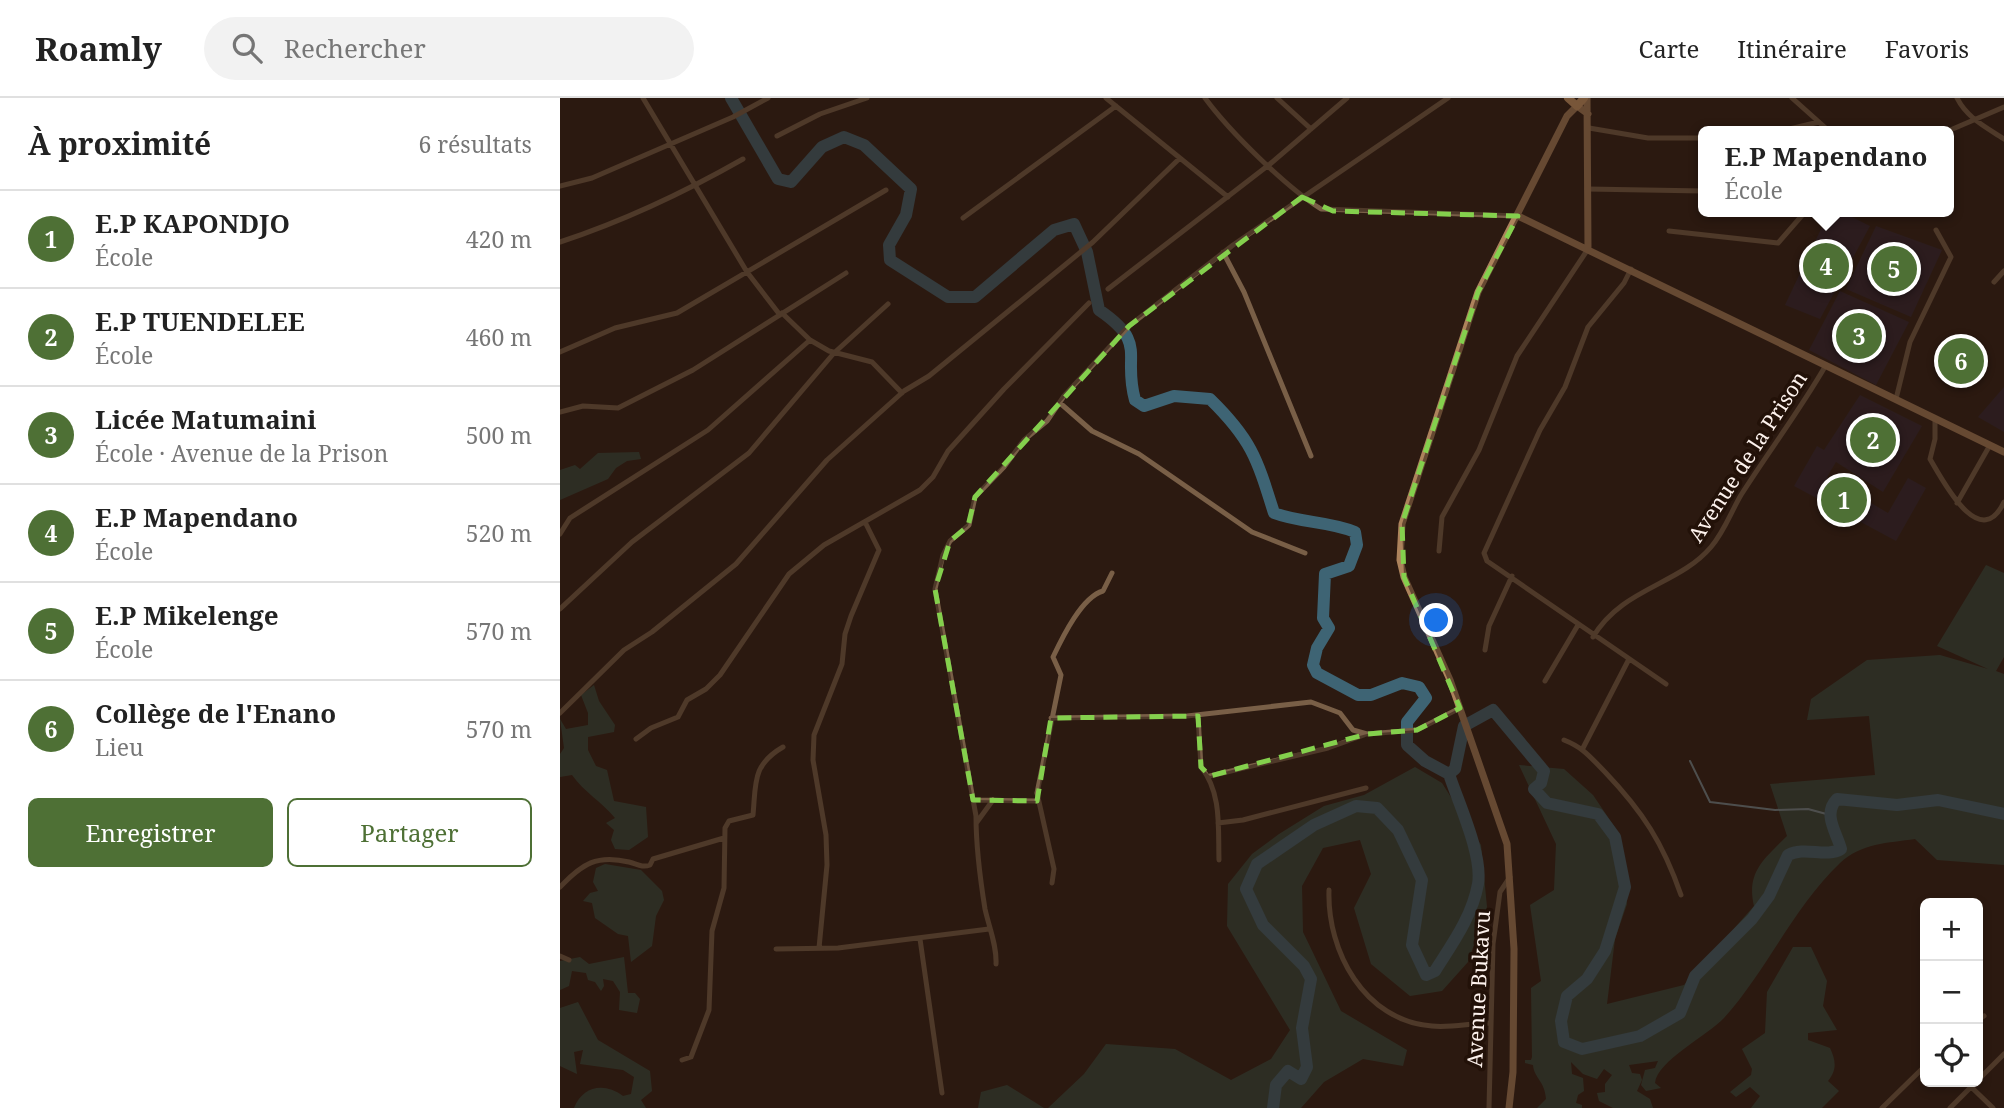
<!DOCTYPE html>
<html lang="fr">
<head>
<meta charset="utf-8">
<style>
	:root { --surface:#fff; --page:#f2f2f2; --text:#222; --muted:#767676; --line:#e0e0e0; --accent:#4e7035 }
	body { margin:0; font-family:"Noto Serif",serif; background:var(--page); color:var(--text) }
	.controls { position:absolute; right:21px; bottom:21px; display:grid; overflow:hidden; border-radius:10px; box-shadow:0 4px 10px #0003 }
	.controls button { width:63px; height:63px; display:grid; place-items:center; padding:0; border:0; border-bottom:2px solid var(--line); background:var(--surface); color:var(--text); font:35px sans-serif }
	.you { position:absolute; left:877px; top:523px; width:24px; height:24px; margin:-18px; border:5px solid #fff; border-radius:50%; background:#1a73e8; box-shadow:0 0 0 10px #1a73e833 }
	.badge { display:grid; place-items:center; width:46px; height:46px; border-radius:50%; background:var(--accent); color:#fff; font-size:23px; font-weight:700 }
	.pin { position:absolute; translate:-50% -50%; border:4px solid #fff; box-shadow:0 2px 7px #0006 }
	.popup { position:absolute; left:1138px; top:28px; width:256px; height:91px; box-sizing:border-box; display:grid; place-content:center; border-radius:10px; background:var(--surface); filter:drop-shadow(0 2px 5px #0005); font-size:23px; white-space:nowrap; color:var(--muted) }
	.popup b { font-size:26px; color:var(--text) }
	.popup::after { content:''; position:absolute; left:50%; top:100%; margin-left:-14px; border:14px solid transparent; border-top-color:var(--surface) }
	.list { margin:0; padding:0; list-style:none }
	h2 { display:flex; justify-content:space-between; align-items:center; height:91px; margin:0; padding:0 28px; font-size:30px }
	h2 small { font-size:23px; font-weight:400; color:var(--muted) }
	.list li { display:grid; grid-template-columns:46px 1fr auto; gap:21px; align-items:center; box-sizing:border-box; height:98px; padding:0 28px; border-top:2px solid var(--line) }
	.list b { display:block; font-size:26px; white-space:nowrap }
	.list p { margin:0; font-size:23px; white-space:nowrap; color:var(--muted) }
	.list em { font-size:23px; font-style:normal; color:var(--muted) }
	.actions { display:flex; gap:14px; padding:21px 28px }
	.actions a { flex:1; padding:16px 0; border:2px solid var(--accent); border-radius:10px; text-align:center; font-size:24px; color:var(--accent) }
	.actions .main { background:var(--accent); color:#fff }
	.icon { flex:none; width:38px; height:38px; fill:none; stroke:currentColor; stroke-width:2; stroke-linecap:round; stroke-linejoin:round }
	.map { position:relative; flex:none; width:1444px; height:1010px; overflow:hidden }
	header { display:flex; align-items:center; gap:42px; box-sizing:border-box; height:98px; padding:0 35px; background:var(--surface); border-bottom:2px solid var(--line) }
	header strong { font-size:33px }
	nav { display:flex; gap:38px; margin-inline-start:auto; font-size:24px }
	.search { width:490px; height:63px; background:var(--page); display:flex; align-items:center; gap:18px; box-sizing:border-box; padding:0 24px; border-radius:38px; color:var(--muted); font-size:26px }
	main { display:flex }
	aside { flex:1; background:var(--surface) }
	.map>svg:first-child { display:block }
	.education { fill:#2d212f }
	.green { fill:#30463b }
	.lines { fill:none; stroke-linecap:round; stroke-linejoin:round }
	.stream { stroke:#778f98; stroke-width:2 }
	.river { stroke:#3e6474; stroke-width:12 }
	.street { stroke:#795f47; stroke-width:5 }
	.secondary { stroke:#ad835c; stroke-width:7 }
	.primary { stroke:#d69f6c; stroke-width:8 }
	.marked { fill:none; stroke:#84d04d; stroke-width:5; stroke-dasharray:14 9; stroke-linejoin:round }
	.labels { text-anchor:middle; stroke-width:7; stroke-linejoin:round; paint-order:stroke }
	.street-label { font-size:21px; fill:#fdf2ed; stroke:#221108 }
</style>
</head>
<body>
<header>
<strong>Roamly</strong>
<div class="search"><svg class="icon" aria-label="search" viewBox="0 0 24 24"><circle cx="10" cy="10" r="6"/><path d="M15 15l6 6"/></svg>Rechercher</div>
<nav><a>Carte</a><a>Itinéraire</a><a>Favoris</a></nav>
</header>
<main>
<aside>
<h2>À proximité<small>6 résultats</small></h2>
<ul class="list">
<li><span class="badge">1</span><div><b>E.P KAPONDJO</b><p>École</p></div><em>420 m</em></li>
<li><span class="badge">2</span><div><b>E.P TUENDELEE</b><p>École</p></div><em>460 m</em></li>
<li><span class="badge">3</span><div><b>Licée Matumaini</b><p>École · Avenue de la Prison</p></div><em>500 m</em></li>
<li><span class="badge">4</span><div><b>E.P Mapendano</b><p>École</p></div><em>520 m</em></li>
<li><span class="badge">5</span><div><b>E.P Mikelenge</b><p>École</p></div><em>570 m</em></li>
<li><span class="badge">6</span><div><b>Collège de l'Enano</b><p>Lieu</p></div><em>570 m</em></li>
</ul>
<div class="actions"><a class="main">Enregistrer</a><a>Partager</a></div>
</aside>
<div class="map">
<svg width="1444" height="1010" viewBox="0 0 1444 1010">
	<rect width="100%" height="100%" fill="#2c1a11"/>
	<path class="education" d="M1269,114H1282L1310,128L1260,221L1225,207Z
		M1316,128L1382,152L1351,219L1286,191Z
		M1280,193L1349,224L1316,287L1249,252Z
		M1444,289V334L1418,319Z
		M1300,297L1362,328L1323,394L1276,364L1267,379L1328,415L1348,380L1366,390L1336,443L1234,388L1257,348L1264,352Z"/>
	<path class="green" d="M79,354L81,361L67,363L56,370L48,381L0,402V372L15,367L20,371L38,355Z
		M1426,467L1444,475V559L1436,573L1444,576V767L1377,762L1355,741C1328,745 1301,745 1280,765C1233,810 1207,872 1164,920C1148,937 1097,963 1095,985L1101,990L1086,993L1081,987L1085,972L1095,970L1098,963L1069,967L1072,975L1080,976L1082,982L1077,993L1090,1001L1093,1010H1053L1039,1003L1037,995L1045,994V986L1052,977L1044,971L1037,981L1023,976L1011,964L1012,976L1023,980L1024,993L1018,997L1016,1005L1022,1007V1010H977L986,1001C985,983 974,980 973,967L965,965V962H971L972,959L971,890L981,883L970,807L994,792L996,746L959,667L1004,671L1033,697L1056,731L1067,806L1055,841L1047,906L1124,887L1194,808C1186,774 1204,761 1227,738L1210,686L1315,677L1309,618L1247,622L1251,601L1307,562L1380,557L1428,571L1377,548Z
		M34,587L39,603L55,627L54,634L28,639V652L36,668L47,672L54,703L86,709L88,739L69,752L55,751L51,742L54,732L46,725L55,720C42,704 24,694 12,677L0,679V656L4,650L0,621L6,631L28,627V615L21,597Z
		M855,669L882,685L921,747L927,809L908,864L882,893L850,898L811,866L794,810L811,776L800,742L763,750L742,788L743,834L781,913L847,952L843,968L803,961L764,984L741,1010H488L524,976L546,946L615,951L671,982L711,961L730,932L667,828L668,786L692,756L719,736L764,708L804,697Z
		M45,766L81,772L102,793L104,802L96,818L92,848L71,864L68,838L58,836L35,820L32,805L23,803L30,795L38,793L33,784L36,770Z
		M1233,849H1251L1267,883L1263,908L1277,932L1248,935V942L1270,950C1276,963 1277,972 1268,983L1279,993L1262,1010H1191L1200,998L1190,989L1176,999L1170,994L1191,977L1192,971L1182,951L1205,935L1207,894Z
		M20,859L29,866L64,859L68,895H75L80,901L77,915L59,912L60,894L53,883L43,881L44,888L41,893L35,884L28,882L26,875L12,873L9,888L0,892V863Z
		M18,904L38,942L90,973L92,993L81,1002L86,1010H14C23,988 44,984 63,998L71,996L74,979L63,972L20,966L23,952L14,954L17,976L0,968V910Z
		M447,987L484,1010H418L421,994Z"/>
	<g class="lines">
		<path class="stream" d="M1130,663L1150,704L1215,712L1248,711L1270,717"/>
		<path class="river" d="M171,0L218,81L231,84L262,49L284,39L304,47L351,91L346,117L329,147L330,162L388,199H415L494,132L514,126L527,154L539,212C589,246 562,256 575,302L584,308L614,298L650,301C692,342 697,361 714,415C740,425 768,423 795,434L797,447L789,468L765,476L763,520L769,530L757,550L753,567L757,575L798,597H811L842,585L859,589L866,600L847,624V647L865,663L889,676L895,671L904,628L933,612L984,673L981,685L974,691L987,705L1038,716L1055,739L1065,789L1045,853L1027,881L1007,898L1001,923L1004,944L1022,951L1080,938L1120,915L1135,878L1192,821L1209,798L1228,757C1245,748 1266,760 1281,751C1277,735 1262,716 1277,701L1337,707L1378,702L1444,716
			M713,1010L716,987L728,973L741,981L747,969L742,930L751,881L744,868L703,827L686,791L697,766L754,727L796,708L817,710L838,732L862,782L852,847L866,877L875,873C892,846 912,819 918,786C923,757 898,704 889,676"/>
		<path class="street" d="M83,0L187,174L220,217
			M546,0L668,99
			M645,0C670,34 726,89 761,111L958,118
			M717,0L751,31
			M1232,0L1269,33
			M1397,0C1407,20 1426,29 1444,41
			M1029,30L1088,40H1144
			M1221,33L1259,24
			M1388,33L1444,9
			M217,38L260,16L307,0
			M0,88L32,80L173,19L208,0
			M1027,91L1144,93
			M403,120L556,8
			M1109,133L1218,145L1245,114
			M0,144C64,123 125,94 183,61
			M663,154L684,194L751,358
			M1071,171L1064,185L1028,229L1005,289L980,332L924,455L927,463L1106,586
			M1434,184L1444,173
			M548,191L710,66L787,0
			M222,215L250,242L269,253L312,264L342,295
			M0,254L55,230L117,215L326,92
			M1336,301L1350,244L1391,159L1376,132
			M500,305L532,333L579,356L692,434L745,455
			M0,314L23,308L58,310L133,272L286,175
			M1375,320V341L1370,361C1383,383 1420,455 1444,404
			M1397,405L1430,347
			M0,436L10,420L148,332L250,242
			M879,453L882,419L919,352L957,258L1028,151
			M0,511L72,444L189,355L274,255L328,206
			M1033,539C1062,490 1119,487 1151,449C1164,434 1171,414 1181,397C1209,353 1240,312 1266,267
			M925,552L929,528L952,478
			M985,583L1018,527
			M0,615L64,552L92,534L176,466L267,362L344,293L369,278L533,144L620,60
			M638,618L641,669C662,695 658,730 659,762
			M491,620L627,618L751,604L780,615L793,632L807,636L857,632L900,610
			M76,641L91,630L118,619L127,602L146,591L160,577L229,476L264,447L360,392L373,379L388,353L444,291L529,205
			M1004,642C1024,650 1030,659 1045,674C1083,714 1103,745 1121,797
			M1023,650L1069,561
			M650,678L768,650L804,637
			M413,702L477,703
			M417,724L433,702
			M658,725L683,722L806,690
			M492,785L494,771L477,695L501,577L493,559C503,538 522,499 543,493L552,475
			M0,789C22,766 37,756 69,764C77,766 82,770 90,767L93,761L164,740
			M769,792C767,853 804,923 872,928C891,930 911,925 931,925
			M360,841L382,995
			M259,850L267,767L266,737L253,662L254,637L282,566L285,536L291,518L319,452L305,424
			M216,851L278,850L429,831
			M0,858L9,862
			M436,866C437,848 429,829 425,811C420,780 416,749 416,718L375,491L383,457L390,443L409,427L415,399L444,369L464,342L487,323L504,298L569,228L673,147L888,0
			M1418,922L1424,918
			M122,962L131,959L149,912L152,833L164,790L165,730L169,723L193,717C196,685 192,667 223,649
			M1418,982L1444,956
			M1406,984L1433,1010
			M929,1010L933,846L940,794L950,779
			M1322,1010L1365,968
			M1390,1010L1416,984"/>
		<path class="secondary" d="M1027,0L1028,150
			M958,118L1444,354
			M949,1010L953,974L954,851L947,746L890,582L844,479L840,462L842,426L918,194L1007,18L1017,8L1028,16"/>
		<path class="primary" d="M1008,0L1017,8L1024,0"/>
	</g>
	<path d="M0 0H1444V1010H0ZM742,99L773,113L958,118L918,194L842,426L844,479L900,610L857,632L807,636L650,678L641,669L638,618L491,620L477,703L413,702L375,491L390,443L408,428L415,399L569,228Z" fill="#2c1a11" fill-opacity=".55" fill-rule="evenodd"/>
	<path class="marked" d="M742,99L773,113L958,118L918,194L842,426L844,479L900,610L857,632L807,636L650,678L641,669L638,618L491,620L477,703L413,702L375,491L390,443L408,428L415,399L569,228Z"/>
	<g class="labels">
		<g class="street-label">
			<text transform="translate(1188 359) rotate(-57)" y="7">Avenue de la Prison</text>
			<text transform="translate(919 891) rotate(-87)" y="7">Avenue Bukavu</text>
		</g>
	</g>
</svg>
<div class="controls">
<button>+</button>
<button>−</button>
<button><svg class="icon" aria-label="locate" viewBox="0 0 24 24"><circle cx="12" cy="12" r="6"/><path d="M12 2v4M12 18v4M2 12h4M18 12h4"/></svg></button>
</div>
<div class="you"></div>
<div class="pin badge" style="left:1284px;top:402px">1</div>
<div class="pin badge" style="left:1313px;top:342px">2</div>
<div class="pin badge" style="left:1299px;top:238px">3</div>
<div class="pin badge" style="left:1266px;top:168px">4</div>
<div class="popup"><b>E.P Mapendano</b>École</div>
<div class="pin badge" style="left:1334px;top:171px">5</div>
<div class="pin badge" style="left:1401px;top:263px">6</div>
</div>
</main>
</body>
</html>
